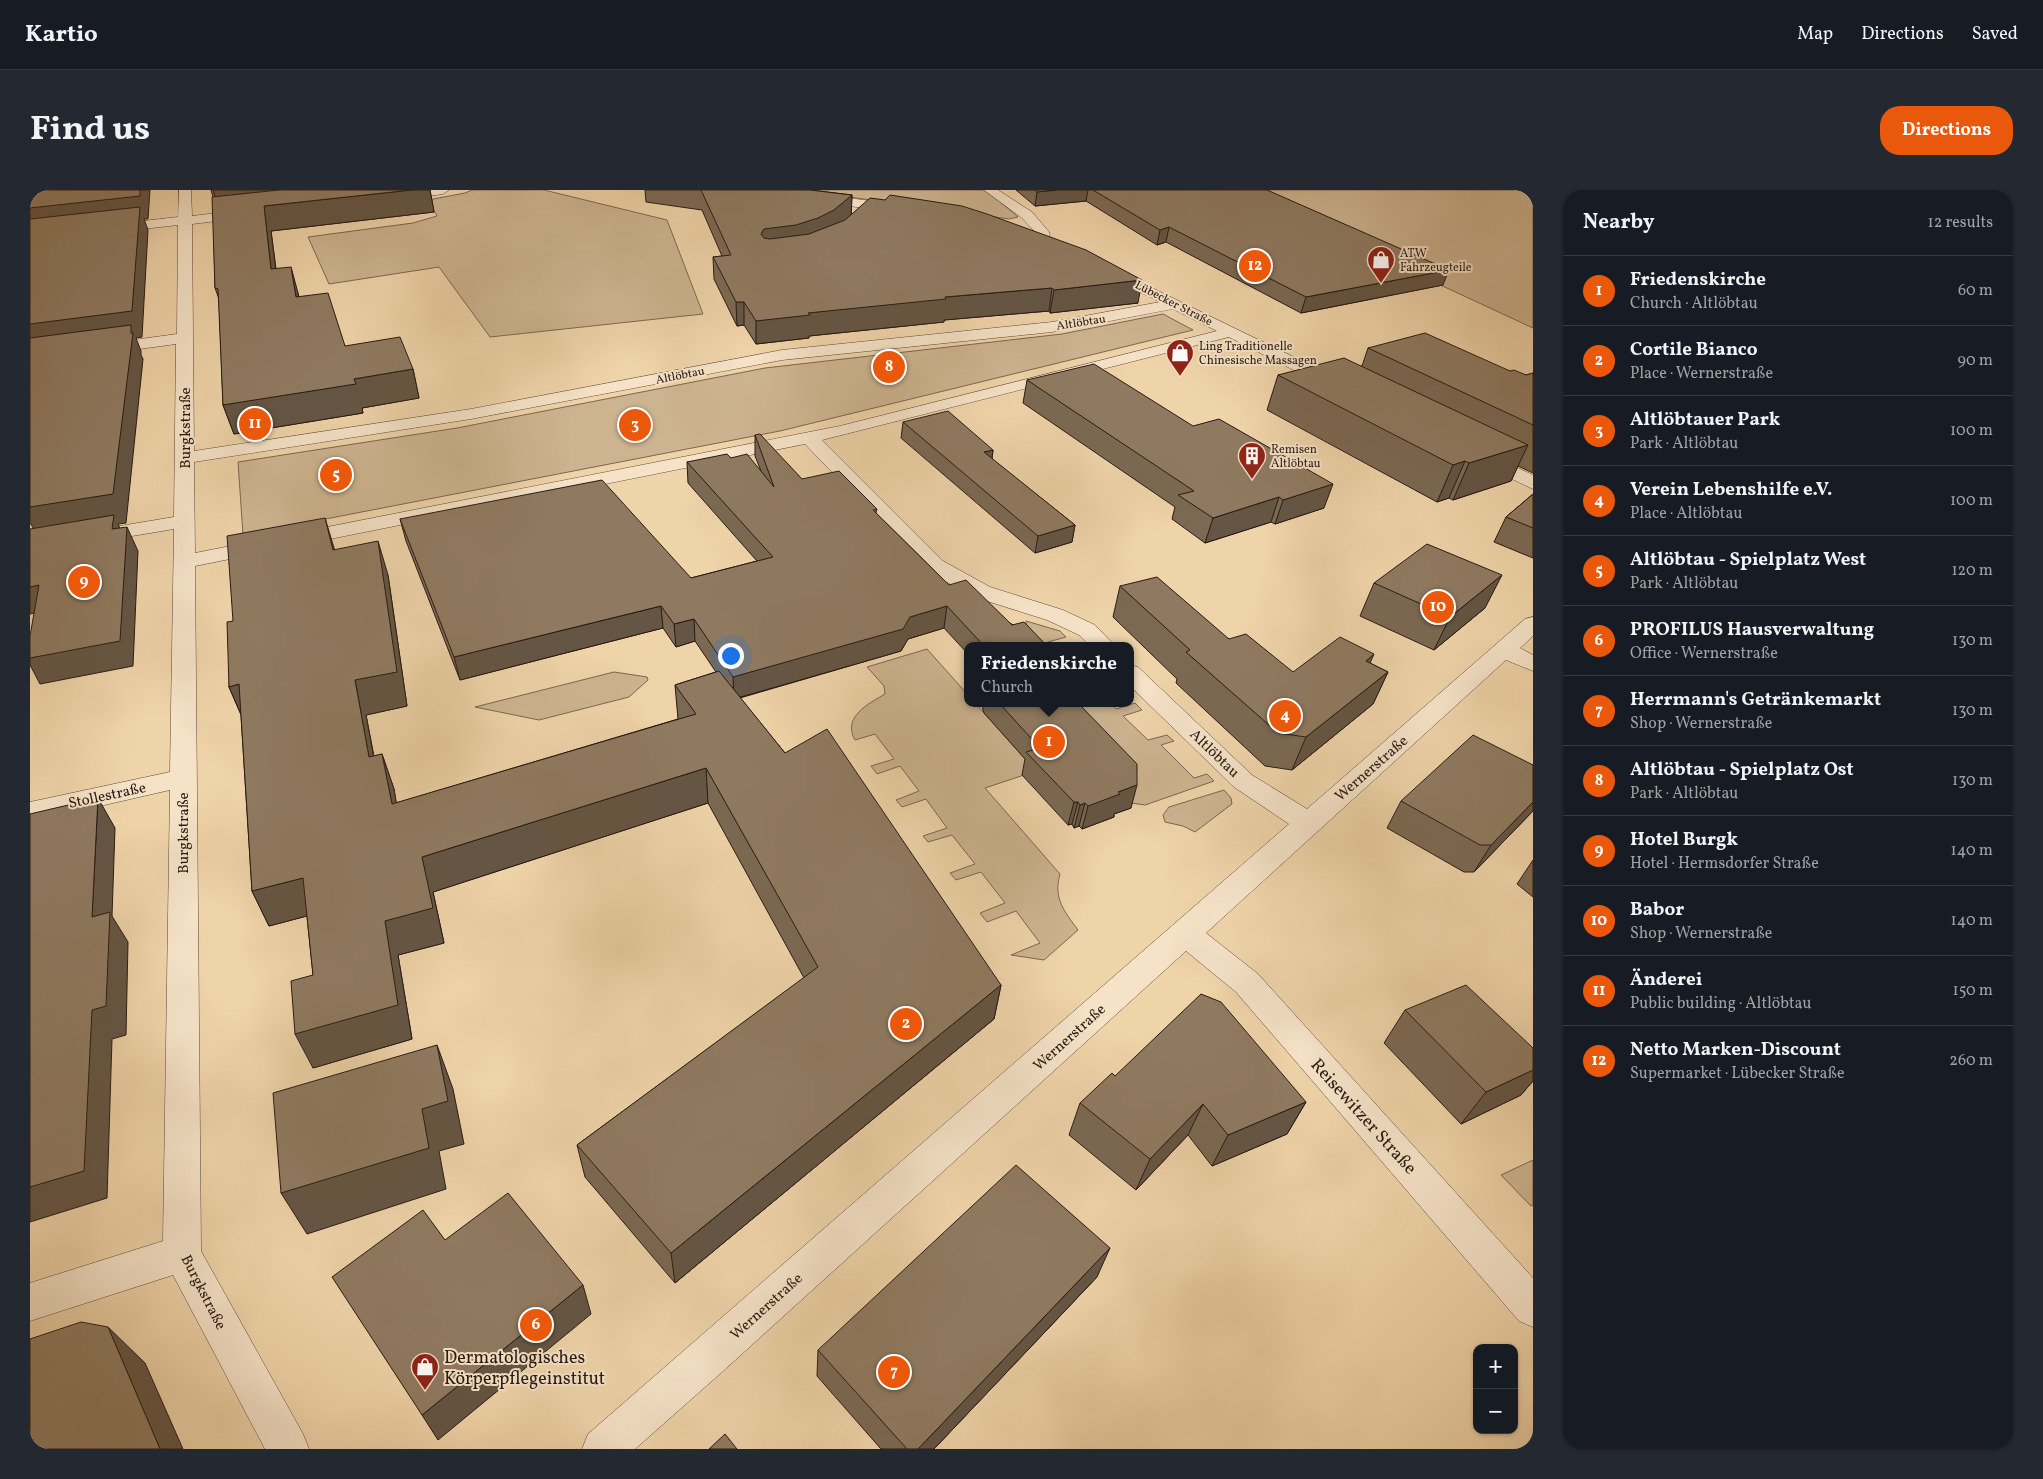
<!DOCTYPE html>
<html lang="en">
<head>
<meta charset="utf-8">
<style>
	:root { --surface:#171b24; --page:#242831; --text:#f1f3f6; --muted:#9ea1a6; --line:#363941; --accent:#ea580c }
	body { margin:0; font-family:Vollkorn,serif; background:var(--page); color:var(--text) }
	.controls { position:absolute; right:15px; bottom:15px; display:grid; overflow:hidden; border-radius:10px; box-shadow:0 1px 4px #0004 }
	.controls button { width:45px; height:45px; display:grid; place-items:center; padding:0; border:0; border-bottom:1px solid var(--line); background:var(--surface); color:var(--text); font:25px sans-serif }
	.you { position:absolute; left:700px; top:465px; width:18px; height:18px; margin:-12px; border:4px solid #fff; border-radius:50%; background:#1a73e8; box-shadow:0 0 0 8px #1a73e833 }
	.badge { display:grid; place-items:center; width:32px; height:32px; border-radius:50%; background:var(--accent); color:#fff; font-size:16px; font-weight:700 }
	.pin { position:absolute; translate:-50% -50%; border:2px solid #fff; box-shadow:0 1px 5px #0006 }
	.popup { position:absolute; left:934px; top:452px; width:170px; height:65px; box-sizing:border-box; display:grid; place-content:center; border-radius:10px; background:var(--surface); filter:drop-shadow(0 1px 4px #0005); font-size:16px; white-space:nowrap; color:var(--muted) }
	.popup b { font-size:19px; color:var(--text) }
	.popup::after { content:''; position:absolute; left:50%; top:100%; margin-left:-10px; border:10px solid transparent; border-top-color:var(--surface) }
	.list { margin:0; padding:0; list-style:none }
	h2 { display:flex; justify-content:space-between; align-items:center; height:65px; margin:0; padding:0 20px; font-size:21px }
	h2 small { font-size:16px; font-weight:400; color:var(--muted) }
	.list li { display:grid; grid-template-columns:32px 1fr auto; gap:15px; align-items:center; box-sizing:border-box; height:70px; padding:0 20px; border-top:1px solid var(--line) }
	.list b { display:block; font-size:19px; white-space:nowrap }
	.list p { margin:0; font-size:16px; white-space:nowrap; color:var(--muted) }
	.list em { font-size:16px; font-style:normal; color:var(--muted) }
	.map { position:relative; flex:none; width:1503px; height:1259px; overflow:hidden; border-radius:20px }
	header { display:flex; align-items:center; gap:30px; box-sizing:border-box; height:70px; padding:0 25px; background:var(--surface); border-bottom:1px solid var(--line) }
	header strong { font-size:24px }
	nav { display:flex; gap:28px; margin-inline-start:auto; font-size:18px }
	.intro { display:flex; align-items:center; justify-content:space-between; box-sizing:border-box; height:120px; padding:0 30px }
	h1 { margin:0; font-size:35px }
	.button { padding:12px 22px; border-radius:20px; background:var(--accent); color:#fff; font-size:18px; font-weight:700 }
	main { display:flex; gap:30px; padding:0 30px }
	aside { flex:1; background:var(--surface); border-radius:20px; box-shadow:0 1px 4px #0004 }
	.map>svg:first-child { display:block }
	.green { fill:#cdb490; stroke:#7a6752 }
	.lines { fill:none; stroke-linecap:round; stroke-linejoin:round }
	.minor-casing { stroke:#5a4838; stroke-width:1 }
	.minor { fill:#f5e2c7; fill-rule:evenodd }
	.wall { fill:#7b6953; stroke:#281a13 }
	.shaded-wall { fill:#645544; stroke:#281a13 }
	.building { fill:#8f7a61; stroke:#281a13 }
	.labels { text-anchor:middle; stroke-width:4; stroke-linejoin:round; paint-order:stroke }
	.far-poi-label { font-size:12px; fill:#281a13; stroke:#f5e2c7; text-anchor:start }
	.far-street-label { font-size:12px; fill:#281a13; stroke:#f5e2c7 }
	.street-label { font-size:15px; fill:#281a13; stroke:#f5e2c7 }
	.near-street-label { font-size:18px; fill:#281a13; stroke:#f5e2c7 }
	.near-poi-label { font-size:18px; fill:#281a13; stroke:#f5e2c7; text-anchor:start }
</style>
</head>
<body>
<header>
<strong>Kartio</strong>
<nav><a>Map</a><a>Directions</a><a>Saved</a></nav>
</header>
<div class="intro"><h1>Find us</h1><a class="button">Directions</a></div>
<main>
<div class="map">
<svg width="1503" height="1259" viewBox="0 0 1503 1259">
	<rect width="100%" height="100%" fill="#efd3a9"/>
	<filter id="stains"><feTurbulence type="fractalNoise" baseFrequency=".004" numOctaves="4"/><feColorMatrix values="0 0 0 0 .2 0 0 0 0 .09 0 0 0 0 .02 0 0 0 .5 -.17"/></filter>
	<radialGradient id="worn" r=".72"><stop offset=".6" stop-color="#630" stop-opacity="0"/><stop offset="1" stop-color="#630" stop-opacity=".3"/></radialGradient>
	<path class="green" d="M442,0H514L637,30L673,124L460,147L409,77L299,94L278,47L383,33L407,26L398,10L435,3Z
		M768,0H956L988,27L979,29Z
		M1202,0H1503V138L1251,21Z
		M1133,124L1163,140L750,241L213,345L208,272L427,238L735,178L1032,144Z
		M996,431L1030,441L1036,447L1018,452L1021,456H1000Z
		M897,459L938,505V513H945L1006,581L955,598L1030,684C1023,708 1034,721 1048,740L1014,770L981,765L1010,753L986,721L957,732L950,723L975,713L951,682L926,690L920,683L945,674L922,645L898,652L893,646L917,638L896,609L872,617L866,610L889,601L870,576L847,584L841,576L864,569L845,544L825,550C812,527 838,514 855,504L854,496L837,477Z
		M584,482L617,487L618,490L599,507L509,530L445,517Z
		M1022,513H1080L1086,519L1105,513L1112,520L1093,526L1118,550L1137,545L1144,551L1131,555L1164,588L1177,584L1184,591L1115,615L1101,613Z
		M1194,600L1201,608L1202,614L1165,642L1153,636L1135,632L1133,625L1139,617Z
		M1503,970V1015L1501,1016L1471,985Z"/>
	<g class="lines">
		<defs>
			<path id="minor" d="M149,0H161L162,26L220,19L227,23L220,27L162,34L164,261L441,219L752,160L1022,132L1130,112L1072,83L1070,80L1072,77L1077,76L1313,191L1316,195L1313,199L1307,200L1301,199L1199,147L792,250L913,371L960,397L1033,420L1065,435L1085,456H1060L1049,445L1017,430L944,407L897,381L775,254L165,376L171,1061L273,1244L279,1259H235L143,1085L0,1131V1093L133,1051L140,600L0,632V612L140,582L144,339L0,363V351L144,327L146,154L0,174V164L147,144L148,35L78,43L71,39L78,35L148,27ZM1143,119L1187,141L810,236L165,363L164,272L441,229L752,170L1022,142Z
				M386,0H419L413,4L364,11L358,7L364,3Z
				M727,0H760L870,15L877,19L870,23L733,4Z
				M954,0H968L1002,22L1019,42L1020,45C1016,50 1009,51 1003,50L1001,47L1006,43L992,28Z
				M1451,261L1503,285V299L1444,271L1442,267L1444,263Z
				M1503,427V446L1490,458L1503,465V481L1476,470L1176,743L1228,784L1503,1088V1137L1489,1131L1206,802L1156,761L691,1183L605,1259H552L558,1244L1259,634L1204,597L1100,496V475L1108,477L1222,585L1277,619L1495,429Z"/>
		</defs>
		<use href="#minor" class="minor-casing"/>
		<use href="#minor" class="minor"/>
	</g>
	<path class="wall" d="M181,0H400L404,22L241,41L246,79L268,103L269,107L315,156L383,179L389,208L332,218L333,223L204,244L193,215L189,109L185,98L183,7Z
		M615,0H780L822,5L821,26L1108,113L1020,123L1019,121L914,130V132L779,146V148L726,154L714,135L707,136L684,89L683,67L692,66L672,20L616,12Z
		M986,0H1237L1413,95L1271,123L1136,52L1127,55L1056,11L1005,16Z
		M1338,158L1480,181L1496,185L1503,183V283L1488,276L1481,291L1423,310L1419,308L1407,312L1237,220L1248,185L1332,176Z
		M997,190L1294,318L1245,334L1241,332L1175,353L1142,329L1145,317L993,213Z
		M873,232L963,260L962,269L1045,335L1042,352L1005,363L871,248Z
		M725,245L772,289L847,319L846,323L919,395L1017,456H938V464L914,438L878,449L871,461L710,508L755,563L971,795L964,829L645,1093L555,987L547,955L774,788L678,613L403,702L414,753L368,765L382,849L283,878V785L277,726L239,736L222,701L211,525L199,497L203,431L305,360L358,385L377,516L336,525L344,566L352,564L364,599L366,613L648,529L645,495L686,482L665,451L646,457L633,438L430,490L376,351L370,329L661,388L727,371L658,293L657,272L701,268L731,281L725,266Z
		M1503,304V368L1464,352L1476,327Z
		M1344,393L1455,418L1404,460L1330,426Z
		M1090,396L1199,449L1263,482L1340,473L1358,482L1343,514L1262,580L1235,576L1146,493L1147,489L1083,427Z
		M951,513H1048L1101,618L1084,624V627L1052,639L1049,636L1044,638L1042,634L1038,635L992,585L995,569L954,523Z
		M1503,575V621L1444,682H1434L1357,638L1371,611Z
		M1503,670V707L1487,694Z
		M1375,820L1503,858V891L1491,905L1431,934L1354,853Z
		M1085,886L1276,912L1257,944L1182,976L1158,945L1106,1000L1039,945L1050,913Z
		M1067,1087L904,1259H851L787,1186L788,1160Z"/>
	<path class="shaded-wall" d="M110,0H120L118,29H114L118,40L112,147L106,148L111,161V165L113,169L96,333L88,334L95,349L8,348L1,334H0V18Z
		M183,0H360L189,20Z
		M381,0H400L404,22L241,41L249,105L241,79L234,16Z
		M1026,0H1058L1056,11L1005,16L1007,2Z
		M822,5L821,26L803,41L735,60L731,44L734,39Z
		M1139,37L1136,52L1127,55L1130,40Z
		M261,77L268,103L274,134L266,107Z
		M1419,80L1413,95L1271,123L1276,107Z
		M1112,90L1108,113L1020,123L1024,100Z
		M1022,98L1019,121L914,130V132L779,146V148L726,154V131L778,123L915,107Z
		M706,112H714V135L707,136Z
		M383,179L389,208L332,218L333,223L204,244L193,215L324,189Z
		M1498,255L1481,291L1423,310L1439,273Z
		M963,260L961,276L954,262Z
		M1435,271L1419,308L1407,312L1423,275Z
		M1303,294L1294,318L1245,334L1253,310Z
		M1249,307L1241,332L1175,353L1183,328Z
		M295,328L305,361L303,360Z
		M1045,335L1042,352L1005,363L1008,346Z
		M97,337L108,361L103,476L10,494L0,475V468Z
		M348,351L358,385L377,516L336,525L350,602L339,567L325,490Z
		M1472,385L1455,418L1404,460L1420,427Z
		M9,395L22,420L0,424V397Z
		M631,416L633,438L430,490L424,467Z
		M917,416L914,438L878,449L871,461L704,509L703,487L880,427Z
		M664,429L665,451L646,457L644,434Z
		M1344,464L1330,496L1336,471Z
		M1358,482L1343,514L1262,580L1276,547Z
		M209,494L214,531L199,497Z
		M352,564L364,599L373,650L362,614Z
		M676,578L678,613L403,702L414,753L368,765L382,849L283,878L265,844L355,731L392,667Z
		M1107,595L1101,618L1084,624V627L1052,639L1058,616L1088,602Z
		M68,608L85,638L82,726L98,752L96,845L82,849L77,1008L0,1032V997L62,727Z
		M1044,612H1048L1042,634L1038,635Z
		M1503,612V621L1444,682L1461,655Z
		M1055,613L1049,636L1044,638L1050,615Z
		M273,688L288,723L239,736L222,701Z
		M971,795L964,829L645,1093L641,1063Z
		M407,855L423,899L434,954L409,961L416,999L277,1044L251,1003L392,919Z
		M1503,880V891L1491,905L1431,934L1456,902Z
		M1276,912L1257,944L1182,976L1198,945Z
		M1173,914L1158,945L1106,1000L1120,969Z
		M1080,1058L1067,1087L904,1259H888Z
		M553,1095L561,1124L408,1250L392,1225Z
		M78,1137L115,1173L153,1259H130Z"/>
	<path class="building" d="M0,0H110V6L0,18Z
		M249,0H381L234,16L241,79L261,77L266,107L298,103L315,156L370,147L383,179L324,189L326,194L193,215L188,99L185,98L182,7Z
		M671,0H780L822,5L804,20L788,28L766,35L734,39L731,44L734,48L740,49L779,44L815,30L840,8L855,10L860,5L932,16L957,24L1056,60L1112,90L1024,100L1022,98L915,107L916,109L778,123L780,125L726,131L714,112H706L683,67L701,65Z
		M1005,0H1026L1007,2Z
		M1063,0H1237L1419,80L1276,107L1139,37L1130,40Z
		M110,17L102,121L0,134V29Z
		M101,135V143H103L83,304L0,317V148Z
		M1395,143L1480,181L1484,180L1496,185L1503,183V235L1338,158Z
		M1314,168L1498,255L1439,273L1435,271L1423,275L1248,185Z
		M1064,174L1163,236L1189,229L1303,294L1253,310L1249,307L1183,328L1148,305L1164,301L997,190Z
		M918,221L963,260L954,262L1045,335L1008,346L873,232Z
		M730,244L772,289L809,281L847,319L843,320L919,395L936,390L982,435L994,432L1017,456H954L917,416L880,427L873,439L703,487L664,429L644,434L631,416L424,467L370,329L572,290L661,388L743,367L657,272L697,264L701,268L717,264L744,297L725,245Z
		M1503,304V338L1476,327Z
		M84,325L82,339L97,337L90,451L0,468V446L9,395L0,397V339Z
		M295,328L303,360L348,351L367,482L325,490L339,567L352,564L362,614L666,524L645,495L689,481L755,563L797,539L971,795L641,1063L547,955L788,777L676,578L392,667L403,718L355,731L368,815L265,844L261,791L283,785L273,688L222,701L209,494L199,497L197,432L203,431L197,346Z
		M1397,354L1472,385L1420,427L1344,393Z
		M1127,387L1199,449L1216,444L1263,482L1310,447L1344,464L1336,471L1358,482L1276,547L1248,543L1156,462L1160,460L1090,396Z
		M969,513H1048L1107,574V595L1088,602L1090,604L1058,616L1055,613L1050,615L1048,612H1044L996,562L1010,558Z
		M1443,545L1503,575V612L1461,655H1450L1371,611Z
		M68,608L62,727L80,722L76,816L62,820L54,981L0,997V624Z
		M1436,795L1503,858V880L1456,902L1375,820Z
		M1171,804L1191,812L1276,912L1198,945L1173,914L1120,969L1050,913L1082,883L1085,886Z
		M407,855L418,911L392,919L399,958L251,1003L243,903Z
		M986,975L1080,1058L888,1259H877L788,1160Z
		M478,1003L553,1095L392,1225L302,1087L393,1020L415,1050Z
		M51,1132L78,1137L130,1259H0V1149Z
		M695,1244L707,1259H679Z"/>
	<defs>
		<symbol id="shop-pin" viewBox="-11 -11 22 30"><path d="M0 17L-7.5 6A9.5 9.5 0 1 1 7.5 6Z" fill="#8f2418" stroke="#f5e2c7"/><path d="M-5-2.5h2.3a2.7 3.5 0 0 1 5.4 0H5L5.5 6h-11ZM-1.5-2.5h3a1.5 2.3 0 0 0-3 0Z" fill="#fff"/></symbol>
		<symbol id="building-pin" viewBox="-11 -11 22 30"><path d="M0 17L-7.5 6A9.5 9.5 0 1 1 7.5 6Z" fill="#8f2418" stroke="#f5e2c7"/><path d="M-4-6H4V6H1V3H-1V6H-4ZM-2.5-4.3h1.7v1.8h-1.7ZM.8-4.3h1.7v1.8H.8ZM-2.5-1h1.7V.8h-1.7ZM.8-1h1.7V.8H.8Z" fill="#fff"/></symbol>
	</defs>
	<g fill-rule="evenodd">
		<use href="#shop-pin" x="1335" y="54" width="32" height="43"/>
		<use href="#shop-pin" x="1134" y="147" width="32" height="43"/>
		<use href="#building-pin" x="1206" y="250" width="32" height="43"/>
		<use href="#shop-pin" x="379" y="1161" width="32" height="43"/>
	</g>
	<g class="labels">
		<g class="far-poi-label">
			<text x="1370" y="67">ATW<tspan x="1370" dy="14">Fahrzeugteile</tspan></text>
			<text x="1169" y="160">Ling Traditionelle<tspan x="1169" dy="14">Chinesische Massagen</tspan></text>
			<text x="1241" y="263">Remisen<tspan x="1241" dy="14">Altlöbtau</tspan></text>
		</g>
		<g class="far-street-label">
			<text transform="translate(1144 113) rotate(27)" y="4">Lübecker Straße</text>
			<text transform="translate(1051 132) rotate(-9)" y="4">Altlöbtau</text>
			<text transform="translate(650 185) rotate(-11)" y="4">Altlöbtau</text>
		</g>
		<g class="street-label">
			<text transform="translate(155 238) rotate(-90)" y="5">Burgkstraße</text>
			<text transform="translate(1185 563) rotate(44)" y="5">Altlöbtau</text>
			<text transform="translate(1341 578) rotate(-41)" y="5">Wernerstraße</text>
			<text transform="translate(77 605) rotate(-12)" y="5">Stollestraße</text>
			<text transform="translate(153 643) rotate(-90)" y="5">Burgkstraße</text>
			<text transform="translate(1039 847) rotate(-42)" y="5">Wernerstraße</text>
			<text transform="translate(174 1102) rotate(63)" y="5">Burgkstraße</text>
			<text transform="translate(736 1116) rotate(-42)" y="5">Wernerstraße</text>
		</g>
		<g class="near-street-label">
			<text transform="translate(1334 926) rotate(48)" y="6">Reisewitzer Straße</text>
		</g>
		<g class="near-poi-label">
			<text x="414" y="1173">Dermatologisches<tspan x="414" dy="21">Körperpflegeinstitut</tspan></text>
		</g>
	</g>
	<rect width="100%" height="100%" filter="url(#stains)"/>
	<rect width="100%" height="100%" fill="url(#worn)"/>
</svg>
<div class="controls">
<button>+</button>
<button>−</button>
</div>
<div class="you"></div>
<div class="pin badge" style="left:1019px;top:552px">1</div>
<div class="popup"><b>Friedenskirche</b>Church</div>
<div class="pin badge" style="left:876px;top:834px">2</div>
<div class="pin badge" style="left:605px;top:235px">3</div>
<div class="pin badge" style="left:1255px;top:526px">4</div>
<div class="pin badge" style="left:306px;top:285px">5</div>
<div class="pin badge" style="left:506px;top:1135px">6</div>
<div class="pin badge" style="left:864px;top:1182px">7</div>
<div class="pin badge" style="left:859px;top:177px">8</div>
<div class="pin badge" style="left:54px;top:392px">9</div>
<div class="pin badge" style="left:1408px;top:417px">10</div>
<div class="pin badge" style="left:225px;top:234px">11</div>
<div class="pin badge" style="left:1225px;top:76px">12</div>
</div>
<aside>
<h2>Nearby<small>12 results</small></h2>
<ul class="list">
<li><span class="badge">1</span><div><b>Friedenskirche</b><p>Church · Altlöbtau</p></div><em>60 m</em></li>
<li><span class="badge">2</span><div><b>Cortile Bianco</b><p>Place · Wernerstraße</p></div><em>90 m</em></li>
<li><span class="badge">3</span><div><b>Altlöbtauer Park</b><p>Park · Altlöbtau</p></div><em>100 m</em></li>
<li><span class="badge">4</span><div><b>Verein Lebenshilfe e.V.</b><p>Place · Altlöbtau</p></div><em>100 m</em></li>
<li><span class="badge">5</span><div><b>Altlöbtau - Spielplatz West</b><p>Park · Altlöbtau</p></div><em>120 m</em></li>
<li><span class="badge">6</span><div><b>PROFILUS Hausverwaltung</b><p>Office · Wernerstraße</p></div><em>130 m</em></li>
<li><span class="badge">7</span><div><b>Herrmann's Getränkemarkt</b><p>Shop · Wernerstraße</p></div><em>130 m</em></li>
<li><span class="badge">8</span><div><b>Altlöbtau - Spielplatz Ost</b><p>Park · Altlöbtau</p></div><em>130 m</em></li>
<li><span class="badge">9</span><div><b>Hotel Burgk</b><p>Hotel · Hermsdorfer Straße</p></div><em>140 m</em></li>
<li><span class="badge">10</span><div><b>Babor</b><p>Shop · Wernerstraße</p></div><em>140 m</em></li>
<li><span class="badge">11</span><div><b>Änderei</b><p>Public building · Altlöbtau</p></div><em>150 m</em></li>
<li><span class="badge">12</span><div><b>Netto Marken-Discount</b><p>Supermarket · Lübecker Straße</p></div><em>260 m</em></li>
</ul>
</aside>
</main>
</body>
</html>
